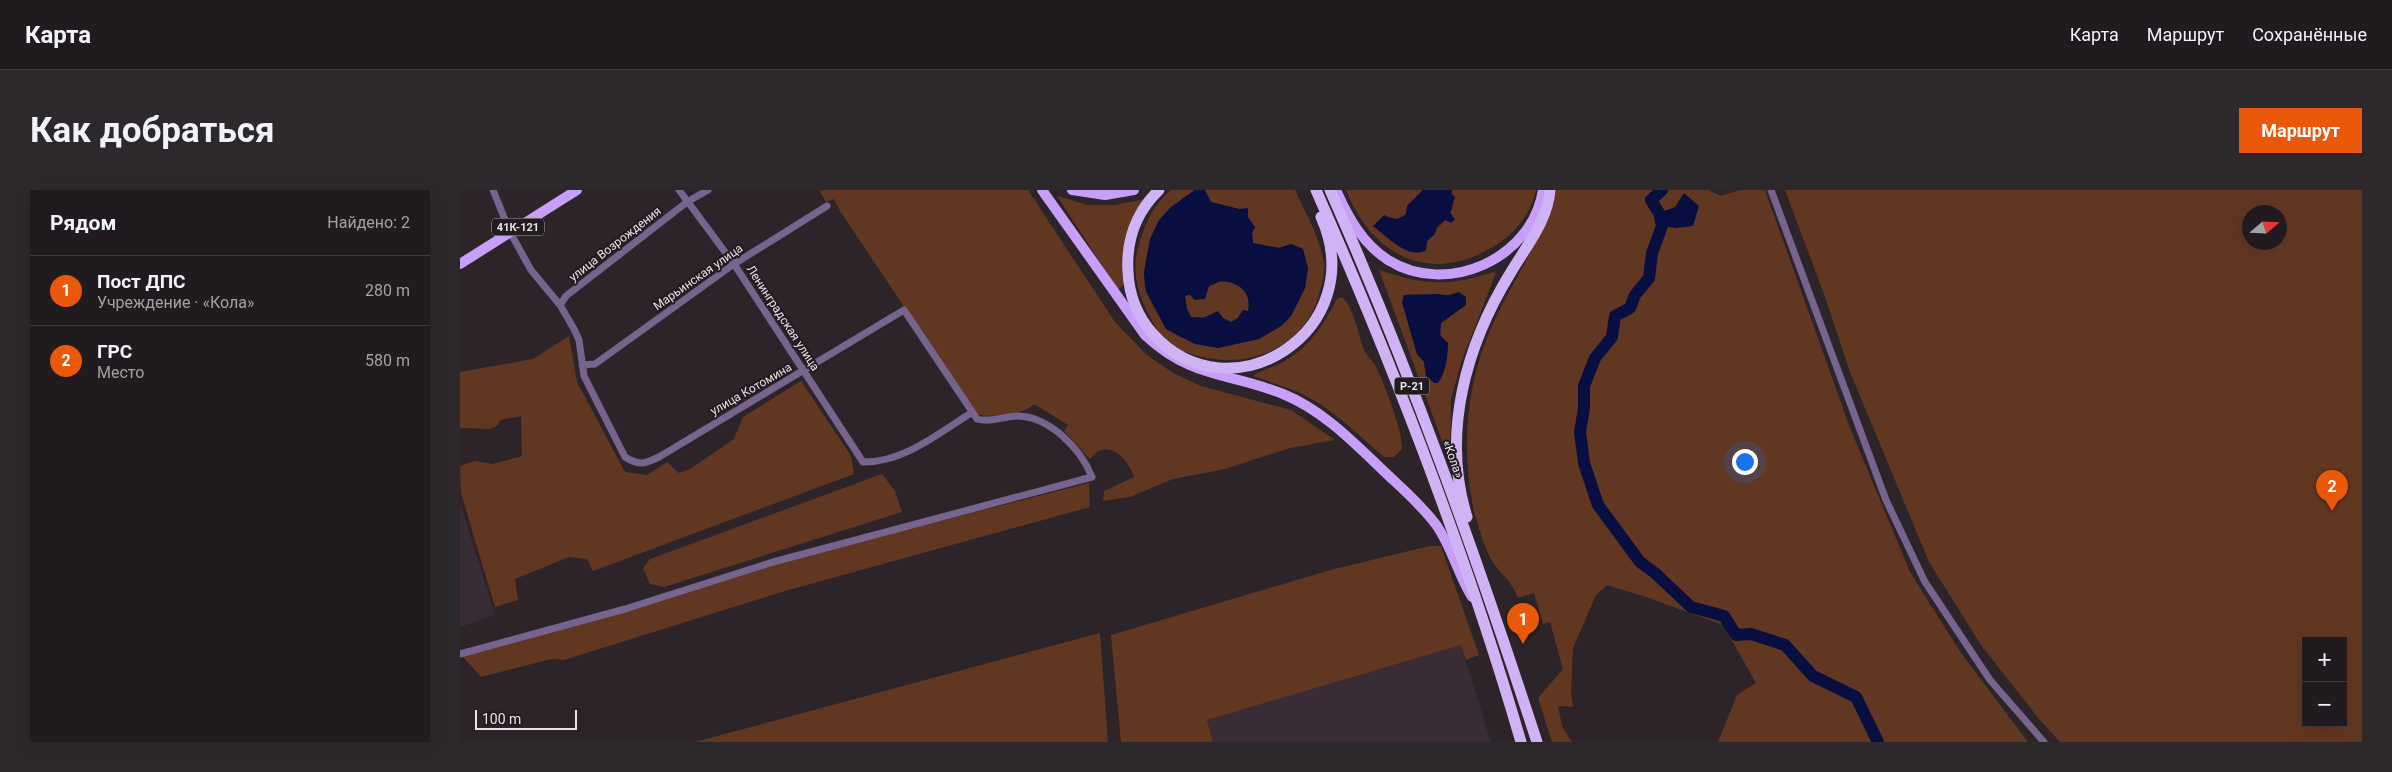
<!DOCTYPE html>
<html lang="ru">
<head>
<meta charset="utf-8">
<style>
	:root { --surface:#211b1f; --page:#2d282c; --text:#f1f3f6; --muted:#a2a1a4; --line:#3e393d; --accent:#ea580c }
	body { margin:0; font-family:Roboto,sans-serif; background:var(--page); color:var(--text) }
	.controls { position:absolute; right:15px; bottom:15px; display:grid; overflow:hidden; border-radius:0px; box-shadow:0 5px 20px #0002 }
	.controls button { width:45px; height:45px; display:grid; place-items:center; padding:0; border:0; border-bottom:1px solid var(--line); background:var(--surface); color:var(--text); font:25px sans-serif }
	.compass { position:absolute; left:1782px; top:15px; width:45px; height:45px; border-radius:50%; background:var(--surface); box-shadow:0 5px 20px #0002; rotate:71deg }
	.scale { position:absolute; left:15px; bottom:12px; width:102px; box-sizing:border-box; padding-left:5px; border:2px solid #e9e4e7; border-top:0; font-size:14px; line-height:18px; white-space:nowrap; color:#e9e4e7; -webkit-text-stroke:4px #221b20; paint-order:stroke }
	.you { position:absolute; left:1284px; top:271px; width:18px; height:18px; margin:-12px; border:4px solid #fff; border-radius:50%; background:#1a73e8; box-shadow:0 0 0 8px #1a73e833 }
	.badge { display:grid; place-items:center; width:32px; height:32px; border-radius:50%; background:var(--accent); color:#fff; font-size:16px; font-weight:700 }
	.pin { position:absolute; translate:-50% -41px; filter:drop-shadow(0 1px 2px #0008) }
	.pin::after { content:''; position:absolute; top:26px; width:18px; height:15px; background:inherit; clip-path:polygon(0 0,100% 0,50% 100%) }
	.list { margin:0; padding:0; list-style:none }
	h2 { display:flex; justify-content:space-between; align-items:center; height:65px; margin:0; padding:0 20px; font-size:21px }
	h2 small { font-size:16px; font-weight:400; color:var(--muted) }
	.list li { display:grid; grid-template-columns:32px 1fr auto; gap:15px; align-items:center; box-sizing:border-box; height:70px; padding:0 20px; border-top:1px solid var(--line) }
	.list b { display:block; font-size:19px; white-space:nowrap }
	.list p { margin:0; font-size:16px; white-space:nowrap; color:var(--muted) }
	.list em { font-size:16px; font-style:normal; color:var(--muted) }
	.map { position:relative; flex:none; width:1902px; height:552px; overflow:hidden; border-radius:0px }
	header { display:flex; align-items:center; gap:30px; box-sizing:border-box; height:70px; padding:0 25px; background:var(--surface); border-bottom:1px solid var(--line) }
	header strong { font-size:24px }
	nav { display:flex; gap:28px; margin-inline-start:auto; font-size:18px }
	.intro { display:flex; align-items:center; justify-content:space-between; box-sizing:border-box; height:120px; padding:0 30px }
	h1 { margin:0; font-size:35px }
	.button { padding:12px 22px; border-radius:0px; background:var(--accent); color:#fff; font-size:18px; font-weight:700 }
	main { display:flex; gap:30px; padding:0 30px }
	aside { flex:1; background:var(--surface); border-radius:0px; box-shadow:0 5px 20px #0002 }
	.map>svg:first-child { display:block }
	.built { fill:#392c34 }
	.green { fill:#623722; fill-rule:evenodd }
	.water { fill:#090e40; fill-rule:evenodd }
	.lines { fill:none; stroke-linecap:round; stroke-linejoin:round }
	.river { stroke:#090e40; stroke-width:12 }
	.minor { stroke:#76648f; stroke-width:7 }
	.primary { stroke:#c79ff8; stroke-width:10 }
	.trunk { stroke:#d0b3f5; stroke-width:11 }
	.labels { text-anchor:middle; stroke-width:4; stroke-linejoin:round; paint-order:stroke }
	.shield { fill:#221b20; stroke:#ada8ab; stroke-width:1 }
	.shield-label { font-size:11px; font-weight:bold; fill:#e9e4e7 }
	.street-label { font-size:12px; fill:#e9e4e7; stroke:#221b20 }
</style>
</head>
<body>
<header>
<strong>Карта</strong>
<nav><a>Карта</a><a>Маршрут</a><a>Сохранённые</a></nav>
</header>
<div class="intro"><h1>Как добраться</h1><a class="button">Маршрут</a></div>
<main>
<aside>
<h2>Рядом<small>Найдено: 2</small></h2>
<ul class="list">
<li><span class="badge">1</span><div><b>Пост ДПС</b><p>Учреждение · «Кола»</p></div><em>280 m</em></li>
<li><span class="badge">2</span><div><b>ГРС</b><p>Место</p></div><em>580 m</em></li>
</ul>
</aside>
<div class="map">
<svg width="1902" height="552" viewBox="0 0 1902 552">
	<rect width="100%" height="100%" fill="#2c2429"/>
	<path class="built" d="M0,312L35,425L0,437Z
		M1001,455L1031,552H753L747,530Z"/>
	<path class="green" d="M359,0H568L655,132L687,165L713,183L741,196L831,220L875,250L830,258L765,279L713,289L670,307L643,311L644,301L674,287C670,274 656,254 639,261C636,262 633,266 630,269L604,241L608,235L574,214C561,226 534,228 516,224L380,21L374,9L366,12Z
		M711,0H735C706,19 692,35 686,70C684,80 683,91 686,101C691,114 700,127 706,139L758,158L799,149L821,136L831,126L845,98L848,78L843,59L831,54L819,58L793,53L792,43L779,19L751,12L745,0H835C846,25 860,46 864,74C865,83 862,95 859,104C847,151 801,175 754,169C740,167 726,164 714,156C700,147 692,132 685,117C677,100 673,81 677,62C684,37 690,18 711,0Z
		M886,0H963L947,16L946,24L940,28L913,36L927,47L966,60C967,42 981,38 990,24C995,15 991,8 992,0H1076C1070,26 1054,45 1031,58C968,95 911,64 886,0Z
		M1095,0H1248L1261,6L1280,0H1305L1390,238L1450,382L1501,463L1568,552H1258L1277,505L1296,493L1263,435L1186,407L1147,395L1136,405L1113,458L1111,501L1113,517L1098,516L1102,536L1112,552H1092L1078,508L1103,479L1090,432L1083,434L1074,403L1058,408C1050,388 1042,386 1032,371C1025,360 1019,337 1015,325C1012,316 1012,307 1010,298C1003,248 1008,196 1027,148C1047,97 1082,54 1095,0Z
		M1325,0H1902V552H1600L1579,529L1521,455L1469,372L1390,182L1364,104ZM1790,22H1820V52H1790ZM1846,451H1883V533H1846Z
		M597,6L628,15H655L686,9C664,41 662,56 664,94L658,100Z
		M919,80C964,95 988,97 1033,82L1036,83L1002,170L991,209L990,261L984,256ZM999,102L1001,118L981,133C978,152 986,170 981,189L966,186L964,172L957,164L942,112L950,104C963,107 987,106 999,102Z
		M761,91C780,93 792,101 788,121L771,132L763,128L731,127L727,119L725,106Z
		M882,107C893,116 899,146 904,160C907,166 912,170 915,175C923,189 944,245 942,259L934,267H924L883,231L860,214L839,202L793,186C800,180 812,178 821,173C848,159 863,136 877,109Z
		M109,146L117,192L165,282L187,285L207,272L219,283L230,279L274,249L283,227L341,191L391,266L394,284L133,381L127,369L109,367L55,389L58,410L35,417L1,303L0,276L15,271L33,274L62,266L61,226L40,230L38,235L30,239L0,238V182L73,169Z
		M422,284L435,301L442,322L204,397L190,394L183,378L190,369Z
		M629,293L630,317L325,401L104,470L91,469L21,487L2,466L313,374Z
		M970,356H981L1019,465L1006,470L1001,455L747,530L753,552H661L651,445L874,379Z
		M640,443L648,552H235Z"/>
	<path class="water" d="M735,0H745L751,12L779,19L788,18V27L795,37L792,43L793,53L819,58L831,54L843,59L848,79L845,98L831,126L821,136L799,149L758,158L735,154L715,144L706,139L695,118L686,101L684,83L690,49L699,30L711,17ZM761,91C779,92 792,102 788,121L783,120L777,129L771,132L763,128L758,121L743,128L731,127L727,119L725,106L730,105L735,110L745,109L749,96Z
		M963,0H992L991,3L995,7L990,23L995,29L991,33L985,30L977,36L975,44L967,51L966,60C950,71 926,46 913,36L924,25C933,29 937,31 946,24L947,16Z
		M1224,3L1239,16L1233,36L1216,38L1196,35L1199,23L1215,17Z
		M999,102L1006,107V115L981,133L980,145L988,153C988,165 986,182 978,193H974L966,186L964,172L957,164L942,112L944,105L979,104L989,106Z"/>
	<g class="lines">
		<path class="river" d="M1202,0L1191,10L1199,23L1202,36L1192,63L1189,88L1175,105L1170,118L1155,126L1152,147L1135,168L1124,196V218L1120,242L1124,273L1138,315L1180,372L1195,383L1231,417L1264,426L1276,445L1291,444L1325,455L1353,486L1396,507L1418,552"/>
		<path class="minor" d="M219,0L274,74L403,272C443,273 479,243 511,223
			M1311,0L1426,310L1465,392L1530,490L1584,552
			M100,115L106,106L227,12L248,0
			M122,175L135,174L274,74L367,16
			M0,464L165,419L313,372L632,287C621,259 590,227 558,226C544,226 531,233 517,229L444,120L199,267C185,274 179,276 165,267L124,186L119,150L114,139L100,115L71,80L50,42L33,0"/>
		<path class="primary" d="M582,0L685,145C732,189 768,182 823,204C865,221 897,256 930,287C946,302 964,318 977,336C992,358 998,384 1012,407
			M612,0L645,5L674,0
			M876,0C888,27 902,53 928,70C987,107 1072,69 1083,0
			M0,74L117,0"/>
		<path class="trunk" d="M699,0C676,22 666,51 668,82C669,105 678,127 693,144C770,230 912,140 861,27
			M856,0C935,180 1006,363 1061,552
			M870,0C950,180 1016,365 1077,552
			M1007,327C981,243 1006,155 1051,82C1066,57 1088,30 1090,0"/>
	</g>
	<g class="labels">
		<g class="shield">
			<rect x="32" y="28.5" width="52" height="17" rx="4"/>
			<rect x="934.5" y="187.5" width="35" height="17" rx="4"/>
		</g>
		<g class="shield-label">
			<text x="58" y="41">41К-121</text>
			<text x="952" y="200">Р-21</text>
		</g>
		<g class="street-label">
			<text transform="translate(155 54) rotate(-38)" y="4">улица Возрождения</text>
			<text transform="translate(238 87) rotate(-35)" y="4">Марьинская улица</text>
			<text transform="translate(323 128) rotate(57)" y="4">Ленинградская улица</text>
			<text transform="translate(291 199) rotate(-30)" y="4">улица Котомина</text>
			<text transform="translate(993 269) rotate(70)" y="4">«Кола»</text>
		</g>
	</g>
</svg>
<div class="controls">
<button>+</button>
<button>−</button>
</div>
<svg class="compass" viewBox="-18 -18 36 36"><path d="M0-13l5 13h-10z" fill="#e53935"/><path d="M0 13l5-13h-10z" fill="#a2a1a4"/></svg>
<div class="scale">100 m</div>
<div class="you"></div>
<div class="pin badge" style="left:1063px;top:454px">1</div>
<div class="pin badge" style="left:1872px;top:321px">2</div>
</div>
</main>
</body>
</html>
